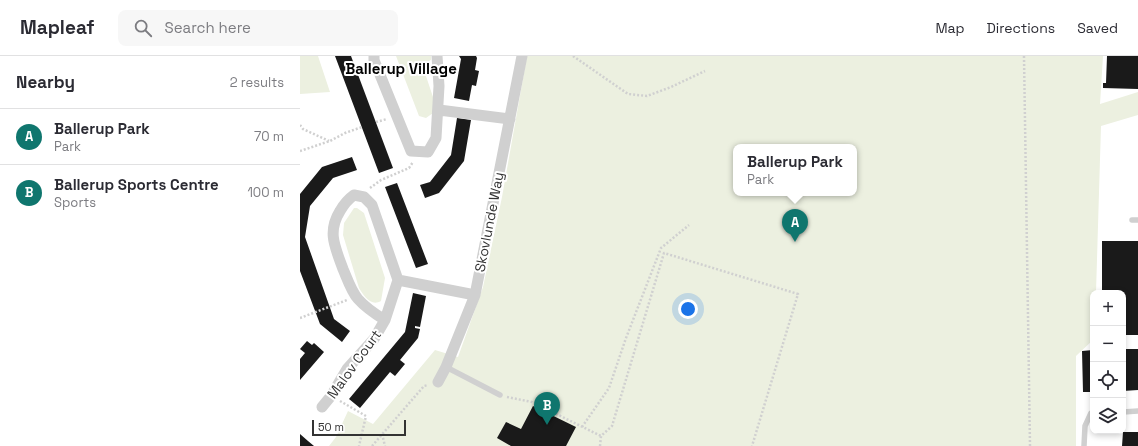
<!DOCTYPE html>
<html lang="en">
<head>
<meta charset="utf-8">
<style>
	:root { --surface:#fff; --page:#f7f7f7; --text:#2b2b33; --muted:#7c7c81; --line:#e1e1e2; --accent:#0f766e }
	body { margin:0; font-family:"Space Grotesk",sans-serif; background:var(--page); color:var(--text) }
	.controls { position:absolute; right:12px; bottom:12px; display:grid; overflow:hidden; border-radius:8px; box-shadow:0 2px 6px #0003 }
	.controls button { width:36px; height:36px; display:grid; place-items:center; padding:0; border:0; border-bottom:1px solid var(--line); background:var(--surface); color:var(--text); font:20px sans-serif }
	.scale { position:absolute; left:12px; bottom:10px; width:94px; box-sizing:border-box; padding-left:4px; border:2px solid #333; border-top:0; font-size:11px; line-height:14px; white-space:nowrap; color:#333; -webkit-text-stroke:3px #fff; paint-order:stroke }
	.you { position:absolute; left:388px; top:253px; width:14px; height:14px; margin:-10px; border:3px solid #fff; border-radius:50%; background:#1a73e8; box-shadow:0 0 0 6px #1a73e833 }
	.badge { display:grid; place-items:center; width:26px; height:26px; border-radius:50%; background:var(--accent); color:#fff; font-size:13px; font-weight:700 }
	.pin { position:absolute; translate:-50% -33px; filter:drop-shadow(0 1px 2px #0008) }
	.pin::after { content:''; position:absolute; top:21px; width:14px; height:12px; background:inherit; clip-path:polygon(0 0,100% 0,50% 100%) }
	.popup { position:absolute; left:433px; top:88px; width:124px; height:52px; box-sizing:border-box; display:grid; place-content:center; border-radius:8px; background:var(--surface); filter:drop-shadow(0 1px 3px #0005); font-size:13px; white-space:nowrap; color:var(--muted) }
	.popup b { font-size:15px; color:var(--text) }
	.popup::after { content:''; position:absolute; left:50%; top:100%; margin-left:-8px; border:8px solid transparent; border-top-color:var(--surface) }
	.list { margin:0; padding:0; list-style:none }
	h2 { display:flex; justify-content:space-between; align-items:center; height:52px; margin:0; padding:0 16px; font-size:17px }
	h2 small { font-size:13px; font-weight:400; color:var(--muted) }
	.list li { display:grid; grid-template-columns:26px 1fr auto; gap:12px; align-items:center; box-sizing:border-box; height:56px; padding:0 16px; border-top:1px solid var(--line) }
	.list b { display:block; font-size:15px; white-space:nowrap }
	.list p { margin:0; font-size:13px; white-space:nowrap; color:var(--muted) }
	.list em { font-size:13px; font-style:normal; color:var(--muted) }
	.icon { flex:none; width:22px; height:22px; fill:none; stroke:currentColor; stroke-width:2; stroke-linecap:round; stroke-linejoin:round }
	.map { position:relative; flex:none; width:838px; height:390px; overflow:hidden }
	header { display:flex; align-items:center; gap:24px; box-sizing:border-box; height:56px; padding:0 20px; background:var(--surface); border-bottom:1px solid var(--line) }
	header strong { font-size:19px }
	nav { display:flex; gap:22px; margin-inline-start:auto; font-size:14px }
	.search { width:280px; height:36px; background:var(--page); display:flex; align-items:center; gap:10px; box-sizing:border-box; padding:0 14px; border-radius:8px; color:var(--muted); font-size:15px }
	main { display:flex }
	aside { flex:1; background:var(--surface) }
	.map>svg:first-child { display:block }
	.green { fill:#ecf0e0; fill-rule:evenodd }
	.building { fill:#1a1a1a }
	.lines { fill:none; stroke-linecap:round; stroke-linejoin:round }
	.path { stroke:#d0d0d0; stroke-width:2.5; stroke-dasharray:2 2; stroke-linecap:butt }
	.service { stroke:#d0d0d0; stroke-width:5.5 }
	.minor { stroke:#d0d0d0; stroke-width:11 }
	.labels { text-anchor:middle; stroke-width:4; stroke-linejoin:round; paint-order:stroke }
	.street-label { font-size:14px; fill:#333; stroke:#fff }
	.neighbourhood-label { font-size:15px; font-weight:bold; fill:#000; stroke:#fff }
</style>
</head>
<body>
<header>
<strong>Mapleaf</strong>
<div class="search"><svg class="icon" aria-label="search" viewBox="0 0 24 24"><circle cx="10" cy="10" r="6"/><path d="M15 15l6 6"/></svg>Search here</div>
<nav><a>Map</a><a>Directions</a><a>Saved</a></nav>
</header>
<main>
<aside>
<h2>Nearby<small>2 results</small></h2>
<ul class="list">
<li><span class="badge">A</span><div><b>Ballerup Park</b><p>Park</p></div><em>70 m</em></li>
<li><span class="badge">B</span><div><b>Ballerup Sports Centre</b><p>Sports</p></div><em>100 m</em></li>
</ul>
</aside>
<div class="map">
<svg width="838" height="390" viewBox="0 0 838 390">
	<rect width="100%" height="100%" fill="#fff"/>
	<path class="green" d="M0,0H18L30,36L0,38Z
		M96,0H131V4L122,8L133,41V57L126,62L119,60Z
		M227,0H803L800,48L838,36V59L801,70L796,237H793V284L776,300V390H29L36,381L48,355L73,368L135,294L158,301L183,231L202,141ZM436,91H554V137H436Z
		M54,152H57L64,157L85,222L81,245C71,251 64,240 59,232L43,179L44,167Z"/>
	<path class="building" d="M35,0H51L93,112L79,117Z
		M159,0H176L177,2L175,14L179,15L176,30L172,29L169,45L154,42L161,3Z
		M807,0H838V33L803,32V27H806Z
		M157,62L171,64L164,105L139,137L125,142L120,129L130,126L151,99Z
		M52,101L57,114L33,122L10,150L5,181L34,263L50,275L42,286L20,268L0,215V138L22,111Z
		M97,127L128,208L116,212L85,131Z
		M802,185H838V279H823V237H802Z
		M113,237L126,240L120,271L115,270V272L120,273L118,282L100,304L105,308L95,320L90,316L60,352L49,343L105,276Z
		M7,285L12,289L14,287L24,296L0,324V303L5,297L0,293Z
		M823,293H838V334L823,335Z
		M793,294V336H783L782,295Z
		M233,350L276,371L266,390H211L197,382L206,366L221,373Z
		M823,376H838V390H822Z
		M0,378L8,385L14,390H0Z"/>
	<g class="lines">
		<path class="path" d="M273,0L328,38L347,40L371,31L405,15
			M724,0L730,390
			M76,66L87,63
			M0,69L3,73L29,85
			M0,95L30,85L45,77L62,71
			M70,132L81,124L109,112L113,106
			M0,262L47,244
			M207,341L232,346L301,380
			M40,345L66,360L59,390
			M282,371L309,332L326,282L361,192L389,169
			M82,378L85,390
			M72,390L124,330L128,329
			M300,390L301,380L312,370L364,197L498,238L452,390"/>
		<path class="service" d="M832,164H838
			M146,311L200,339
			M823,356L838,355
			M784,390L785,370L791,357H793"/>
		<path class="minor" d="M74,0V4L111,95L128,96L136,82L139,30L137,0
			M139,54L210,63
			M98,224L175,239
			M138,326L146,311L175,239L222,0
			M22,351L31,340L47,313L74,283L85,264L98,224L72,149L64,141L54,139C47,144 44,148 40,155C27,176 35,191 43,213C47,222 51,235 58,243C66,252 75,258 85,264"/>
	</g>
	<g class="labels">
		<g class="street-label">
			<text transform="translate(189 166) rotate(-79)" y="5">Skovlunde Way</text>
			<text transform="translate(54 308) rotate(-54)" y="5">Malov Court</text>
		</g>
		<g class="neighbourhood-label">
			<text x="101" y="18">Ballerup Village</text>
		</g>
	</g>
</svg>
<div class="controls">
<button>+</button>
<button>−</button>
<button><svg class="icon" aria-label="locate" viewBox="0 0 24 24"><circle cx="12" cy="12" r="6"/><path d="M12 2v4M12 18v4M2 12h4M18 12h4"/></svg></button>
<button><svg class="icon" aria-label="layers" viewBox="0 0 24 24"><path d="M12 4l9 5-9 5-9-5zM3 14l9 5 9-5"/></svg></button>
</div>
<div class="scale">50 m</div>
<div class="you"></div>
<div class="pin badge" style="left:495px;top:186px">A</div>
<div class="popup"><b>Ballerup Park</b>Park</div>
<div class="pin badge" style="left:247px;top:369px">B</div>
</div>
</main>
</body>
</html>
